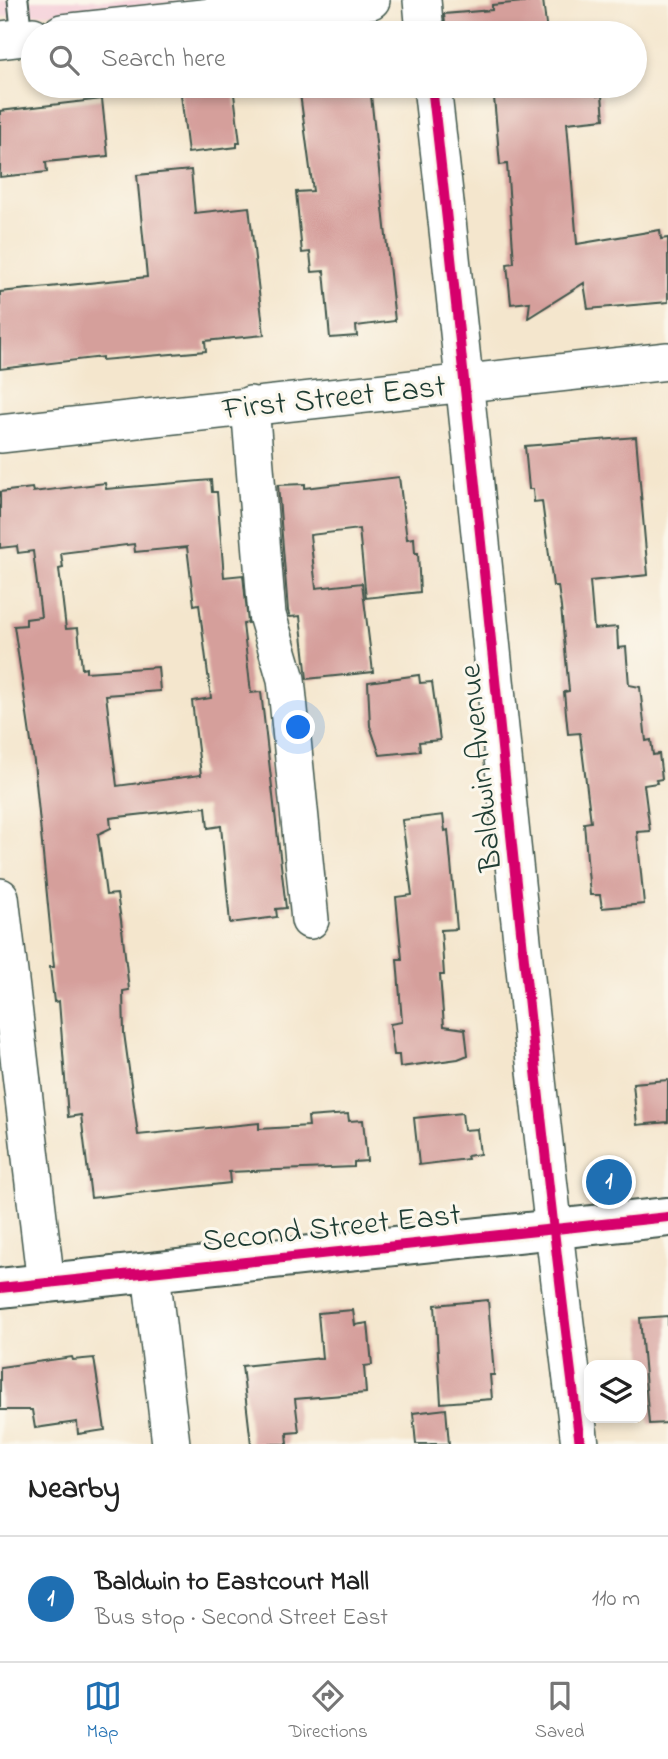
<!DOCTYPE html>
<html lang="en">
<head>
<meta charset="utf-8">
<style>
	:root { --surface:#fff; --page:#f6f6f6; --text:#222; --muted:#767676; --line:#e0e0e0; --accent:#1f6fb2 }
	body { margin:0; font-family:"Indie Flower",sans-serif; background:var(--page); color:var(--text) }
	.controls { position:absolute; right:21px; bottom:21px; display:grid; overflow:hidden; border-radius:14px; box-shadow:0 4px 10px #0003 }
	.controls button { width:63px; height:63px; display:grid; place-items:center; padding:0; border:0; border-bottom:2px solid var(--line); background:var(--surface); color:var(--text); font:35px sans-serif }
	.you { position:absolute; left:299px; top:728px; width:24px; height:24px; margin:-18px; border:5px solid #fff; border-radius:50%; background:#1a73e8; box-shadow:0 0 0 10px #1a73e833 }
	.badge { display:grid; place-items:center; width:46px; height:46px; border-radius:50%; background:var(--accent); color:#fff; font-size:23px; font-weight:700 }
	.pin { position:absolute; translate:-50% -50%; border:4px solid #fff; box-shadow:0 2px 7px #0006 }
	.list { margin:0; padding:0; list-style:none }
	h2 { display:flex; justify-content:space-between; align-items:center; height:91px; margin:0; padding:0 28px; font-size:30px }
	h2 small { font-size:23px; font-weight:400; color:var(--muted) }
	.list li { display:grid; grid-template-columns:46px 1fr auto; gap:21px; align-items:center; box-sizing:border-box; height:126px; padding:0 28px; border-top:2px solid var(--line) }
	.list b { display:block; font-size:26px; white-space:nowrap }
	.list p { margin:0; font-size:23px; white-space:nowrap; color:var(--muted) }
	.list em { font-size:23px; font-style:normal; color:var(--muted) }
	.icon { flex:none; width:38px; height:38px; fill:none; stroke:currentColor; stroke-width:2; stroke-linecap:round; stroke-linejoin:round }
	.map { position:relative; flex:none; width:668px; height:1444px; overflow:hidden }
	.search { position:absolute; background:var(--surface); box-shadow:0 4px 10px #0003; left:21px; right:21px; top:21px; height:77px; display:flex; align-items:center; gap:18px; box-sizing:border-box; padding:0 24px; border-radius:38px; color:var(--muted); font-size:26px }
	.sheet { height:217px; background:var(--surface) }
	nav { display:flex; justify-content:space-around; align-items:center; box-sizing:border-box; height:98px; border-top:2px solid var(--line); background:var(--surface); font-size:19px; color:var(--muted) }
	nav a { display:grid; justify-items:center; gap:4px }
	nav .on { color:var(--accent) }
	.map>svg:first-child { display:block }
	.built { fill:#f5cfd9 }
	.building { fill:#d59f9b; fill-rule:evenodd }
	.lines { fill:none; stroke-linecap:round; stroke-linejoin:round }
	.lane-casing { stroke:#3f564b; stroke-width:23 }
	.street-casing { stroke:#3f564b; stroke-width:40 }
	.secondary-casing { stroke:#3f564b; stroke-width:42 }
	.lane { stroke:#fff; stroke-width:19 }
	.street { stroke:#fff; stroke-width:37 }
	.secondary { stroke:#fff; stroke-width:38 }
	.cycleway-casing { stroke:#fbf7ec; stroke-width:15 }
	.cycleway { stroke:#d6006c; stroke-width:10 }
	.labels { text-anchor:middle; stroke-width:6; stroke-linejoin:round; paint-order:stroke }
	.street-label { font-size:32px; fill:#1f3d34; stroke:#fbf7ec }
</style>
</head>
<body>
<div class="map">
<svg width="668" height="1444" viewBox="0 0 668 1444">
	<rect width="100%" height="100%" fill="#fbf7ec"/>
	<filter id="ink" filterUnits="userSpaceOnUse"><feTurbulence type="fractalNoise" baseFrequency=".0143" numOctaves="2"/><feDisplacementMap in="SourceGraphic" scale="14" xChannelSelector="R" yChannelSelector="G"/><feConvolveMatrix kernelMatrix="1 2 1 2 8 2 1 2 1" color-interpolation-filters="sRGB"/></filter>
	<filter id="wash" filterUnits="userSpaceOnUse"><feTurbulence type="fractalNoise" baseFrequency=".00686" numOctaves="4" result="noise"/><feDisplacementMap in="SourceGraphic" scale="28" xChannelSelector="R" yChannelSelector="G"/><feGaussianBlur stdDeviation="1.57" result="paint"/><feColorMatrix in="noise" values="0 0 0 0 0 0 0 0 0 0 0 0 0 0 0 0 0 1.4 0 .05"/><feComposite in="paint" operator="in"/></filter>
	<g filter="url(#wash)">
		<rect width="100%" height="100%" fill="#f4e6cd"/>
		<path class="built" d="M0,0H221L0,17Z"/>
		<g id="blocks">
			<path class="building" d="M543,0L547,33H446L444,14L492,10V5Z
				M180,86H233L240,143H237V147L188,153Z
				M299,86H370L395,321L356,326L357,336L330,338L324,271L312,272L310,252L302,253L296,192L313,191Z
				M493,86H596L597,96L602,95L604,119L567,123L577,244L660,230L661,239L668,238V302L588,309L584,283L528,318L530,302L511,304L507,264L514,263L507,164L500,165Z
				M102,99L108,156L46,162L47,172L0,177V111Z
				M191,170L195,213L249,207L264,335L205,341L206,351L102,360V357L0,369V292L147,277L137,175Z
				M636,437L648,575L590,581L594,629L617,627L618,648L626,647L629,685L640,687L646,741L651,740L653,755L659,754L662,779L656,780L657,783L644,785L650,831L637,832L644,904L602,908L600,895H590L584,823L591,822L580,733L568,734L564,692L569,691L561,607L558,586H553L542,501L534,502L533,489H529L525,446Z
				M399,477L407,539L414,538L415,553H418L420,592L366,598L359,529L310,535L316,588L362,583L373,672L307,679L300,616L290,617L288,611L278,485L305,484V488Z
				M211,480L212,492H217L224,577L243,575L248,623L243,624L251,693L261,692L286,908L276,909L277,917L230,923L221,826L208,828L206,807L110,818L111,828L98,834L106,895L117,894L121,920L129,990L123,991L124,1033L138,1135L259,1123V1129L309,1126L308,1117L348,1114L349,1121L363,1120L367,1161L354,1162V1167L229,1172L230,1183L91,1198L81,1115L68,1117L59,1001L54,1002L50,967H54L34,762L14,626L26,625V619L41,617L33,551L18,553L17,546L0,548V492L32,488L33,492L105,483L106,489ZM134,544L135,552L187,547L194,605L199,604L211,698L192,701L201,775L117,786L106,695L160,691L158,667L86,672V668L82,669L78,628L66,629L59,569L63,568L61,553Z
				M419,675L420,683L432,682L440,740L419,742L420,751L380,755L370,726L368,682Z
				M443,815L445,831L448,830L457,929L441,930L444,975H440L444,1026L465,1029L468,1055L458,1059L400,1067L399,1055H394L390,1024L402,1022L397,959H402L396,897L412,895L402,820Z
				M668,1080V1122L637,1125L633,1083Z
				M462,1113L464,1130L477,1129L480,1154L467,1156L468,1159L419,1165L414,1118Z
				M488,1300L494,1375H490L492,1399L441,1403L435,1305Z
				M353,1310L355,1325L368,1323L372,1365L364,1366L366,1393L295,1399L299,1432L287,1433L288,1444H251L242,1366L322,1358L318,1313Z
				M668,1316V1423L649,1424L640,1318Z
				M72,1357L73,1360L94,1358L105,1430L78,1434L77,1422L35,1428L32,1410H0V1367Z
				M446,1409L449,1444H416L413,1413Z"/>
		</g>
	</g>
	<g filter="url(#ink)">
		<use href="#blocks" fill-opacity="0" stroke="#3f564b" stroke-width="2"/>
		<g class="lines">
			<defs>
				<path id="lane" d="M18,0L22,38"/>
				<path id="street" d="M422,0L425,33
					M62,33L371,0
					M0,40L33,36
					M432,86C484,538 522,992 580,1444
					M250,405L267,615L286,679L310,920
					M0,434L668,361
					M0,897L46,1284
					M151,1272L171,1444"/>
				<path id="secondary" d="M0,1288L668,1217"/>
			</defs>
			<use href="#lane" class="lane-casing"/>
			<use href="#street" class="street-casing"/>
			<use href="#secondary" class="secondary-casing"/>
			<use href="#lane" class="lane"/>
			<use href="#street" class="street"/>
			<use href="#secondary" class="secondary"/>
			<defs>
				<path id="cycleway" d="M432,86C484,538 522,992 580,1444
					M0,1288L668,1217"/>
			</defs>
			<use href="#cycleway" class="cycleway-casing"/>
			<use href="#cycleway" class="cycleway"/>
		</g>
	</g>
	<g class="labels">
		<g class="street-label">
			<text transform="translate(334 396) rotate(-6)" y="11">First Street East</text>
			<text transform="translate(479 768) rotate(-96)" y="11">Baldwin Avenue</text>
			<text transform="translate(331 1226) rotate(-6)" y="11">Second Street East</text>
		</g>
	</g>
</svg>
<div class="controls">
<button><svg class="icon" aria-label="layers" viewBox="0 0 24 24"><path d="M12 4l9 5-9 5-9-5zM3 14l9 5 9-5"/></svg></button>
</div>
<div class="you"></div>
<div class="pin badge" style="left:609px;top:1182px">1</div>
<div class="search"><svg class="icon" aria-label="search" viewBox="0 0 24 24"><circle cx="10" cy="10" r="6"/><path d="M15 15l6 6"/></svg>Search here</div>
</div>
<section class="sheet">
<h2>Nearby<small></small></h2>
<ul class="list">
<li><span class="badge">1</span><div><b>Baldwin to Eastcourt Mall</b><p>Bus stop · Second Street East</p></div><em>110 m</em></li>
</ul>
</section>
<nav>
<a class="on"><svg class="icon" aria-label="map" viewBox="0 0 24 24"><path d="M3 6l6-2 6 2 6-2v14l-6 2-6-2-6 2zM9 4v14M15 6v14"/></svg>Map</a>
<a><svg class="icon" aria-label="directions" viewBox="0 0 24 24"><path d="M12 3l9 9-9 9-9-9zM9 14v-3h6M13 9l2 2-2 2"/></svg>Directions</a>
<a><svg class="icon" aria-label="saved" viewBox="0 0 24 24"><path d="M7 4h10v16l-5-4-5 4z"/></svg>Saved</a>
</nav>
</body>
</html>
